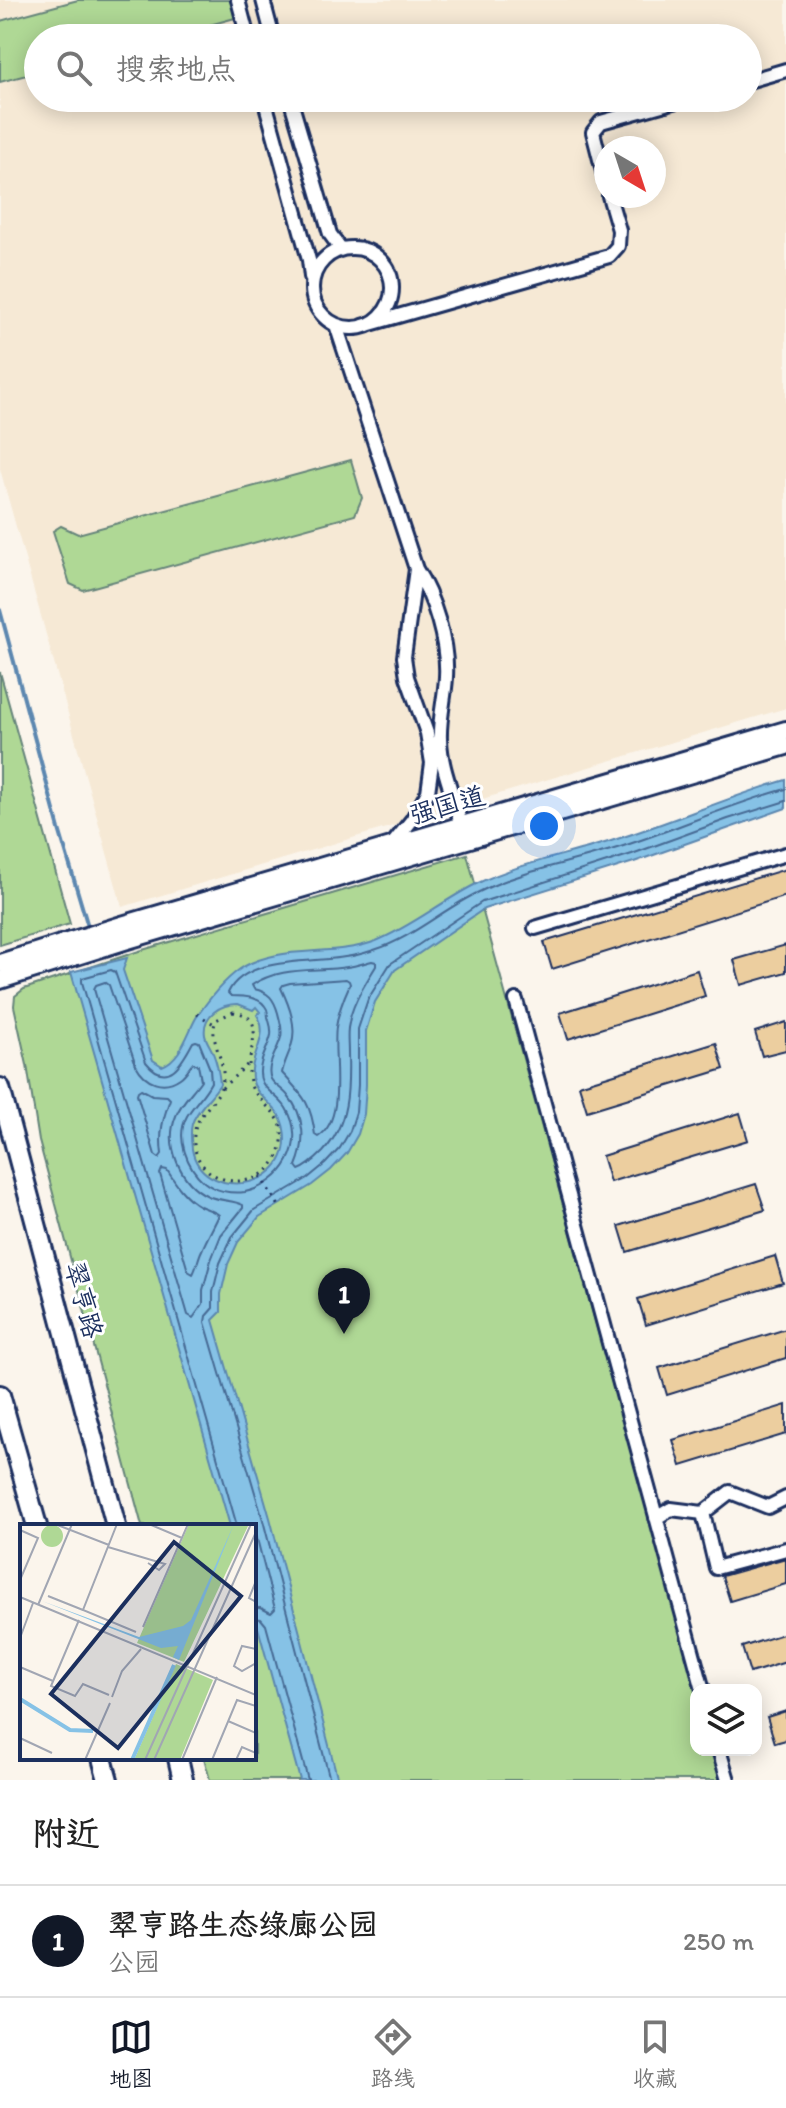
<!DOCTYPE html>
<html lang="zh">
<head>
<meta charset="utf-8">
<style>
	:root { --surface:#fff; --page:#f6f6f6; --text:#222; --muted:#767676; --line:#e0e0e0; --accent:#111827 }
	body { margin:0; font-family:Itim,"LXGW WenKai TC",sans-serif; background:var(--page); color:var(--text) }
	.controls { position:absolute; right:24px; bottom:24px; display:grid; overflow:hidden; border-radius:16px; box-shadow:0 4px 20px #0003 }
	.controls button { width:72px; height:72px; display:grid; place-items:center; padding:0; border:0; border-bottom:2px solid var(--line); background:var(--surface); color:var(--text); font:40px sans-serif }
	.compass { position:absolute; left:594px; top:136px; width:72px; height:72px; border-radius:50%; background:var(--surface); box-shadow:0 4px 20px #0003; rotate:141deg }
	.you { position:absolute; left:544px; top:826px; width:28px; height:28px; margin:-20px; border:6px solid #fff; border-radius:50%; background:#1a73e8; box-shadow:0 0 0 12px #1a73e833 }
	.badge { display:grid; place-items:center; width:52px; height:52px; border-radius:50%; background:var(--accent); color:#fff; font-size:26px; font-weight:700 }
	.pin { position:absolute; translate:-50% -66px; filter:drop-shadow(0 2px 4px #0008) }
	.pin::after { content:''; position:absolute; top:42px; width:28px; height:24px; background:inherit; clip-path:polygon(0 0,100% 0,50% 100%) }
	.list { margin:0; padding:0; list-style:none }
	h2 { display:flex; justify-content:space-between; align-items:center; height:104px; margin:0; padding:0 32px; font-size:34px }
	h2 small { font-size:26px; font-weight:400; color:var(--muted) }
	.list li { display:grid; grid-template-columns:52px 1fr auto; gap:24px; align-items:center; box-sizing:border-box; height:112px; padding:0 32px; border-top:2px solid var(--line) }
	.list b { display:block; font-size:30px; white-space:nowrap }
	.list p { margin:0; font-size:26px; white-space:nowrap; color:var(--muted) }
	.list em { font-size:26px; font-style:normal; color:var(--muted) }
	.icon { flex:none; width:44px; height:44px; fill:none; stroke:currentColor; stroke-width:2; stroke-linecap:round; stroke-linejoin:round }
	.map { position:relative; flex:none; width:786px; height:1780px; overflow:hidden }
	.search { position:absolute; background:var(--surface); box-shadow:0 4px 20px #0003; left:24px; right:24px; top:24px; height:88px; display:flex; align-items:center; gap:20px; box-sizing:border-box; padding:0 28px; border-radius:44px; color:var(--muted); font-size:30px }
	.sheet { height:216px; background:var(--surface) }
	nav { display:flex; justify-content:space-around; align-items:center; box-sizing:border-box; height:112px; border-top:2px solid var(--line); background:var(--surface); font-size:22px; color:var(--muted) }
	nav a { display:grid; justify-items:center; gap:4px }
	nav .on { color:var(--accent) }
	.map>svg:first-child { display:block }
	.built { fill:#f6e9d5; fill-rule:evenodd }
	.green { fill:#afd895; stroke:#65847a; stroke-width:2 }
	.water { fill:#86c2e6; stroke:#5b87b0; stroke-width:2; fill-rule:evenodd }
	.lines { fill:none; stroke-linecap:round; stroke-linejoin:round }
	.shore { stroke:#466a94; stroke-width:2 }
	.stream { stroke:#5b87b0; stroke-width:4 }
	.building { fill:#ecce9f; stroke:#1b2f5e; stroke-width:2 }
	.minor-casing { stroke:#1b2f5e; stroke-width:18 }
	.secondary-casing { stroke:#1b2f5e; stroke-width:22 }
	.primary-casing { stroke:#1b2f5e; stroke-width:24 }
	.path { stroke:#1b2f5e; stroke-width:3; stroke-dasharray:2 6; stroke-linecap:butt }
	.minor { stroke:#fff; stroke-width:12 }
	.secondary { stroke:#fff; stroke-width:16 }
	.primary { stroke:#fff; stroke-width:18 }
	.labels { text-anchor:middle; stroke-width:6; stroke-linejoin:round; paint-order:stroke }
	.street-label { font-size:26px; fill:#1b2f5e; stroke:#fff }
	.inset-river { fill:none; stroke:#86c2e6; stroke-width:4 }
	.inset-road { fill:none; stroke:#a1a6b3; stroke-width:2 }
	.view { fill:#1b2f5e; fill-opacity:0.15; stroke:#1b2f5e; stroke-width:4 }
	.inset-edge { fill:none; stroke:#1b2f5e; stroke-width:4 }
</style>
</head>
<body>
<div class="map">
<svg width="786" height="1780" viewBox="0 0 786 1780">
	<rect width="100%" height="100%" fill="#fbf5ec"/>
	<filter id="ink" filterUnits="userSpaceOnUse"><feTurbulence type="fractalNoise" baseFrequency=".0125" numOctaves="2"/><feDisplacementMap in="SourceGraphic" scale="16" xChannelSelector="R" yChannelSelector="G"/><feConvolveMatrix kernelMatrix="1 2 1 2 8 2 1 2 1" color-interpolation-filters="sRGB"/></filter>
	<g filter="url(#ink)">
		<path class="built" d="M0,0H786V708L122,907L0,469ZM38,38H748V98H38ZM606,148H654V196H606Z"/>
		<path class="green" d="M78,0H230L235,18L162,38H38V72L0,82V21Z
			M351,460L362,498L355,515L83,590L70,584L53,531L61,526L78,534Z
			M0,672L70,924L0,945Z
			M467,854L696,1690V1750H713L721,1780H210L204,1758H254V1526H142L39,1141L27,1065L14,1006L15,996L24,989L139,951Z"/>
		<path class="water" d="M786,780V808L634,862L484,909L395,970L375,1002L366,1031V1085L364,1114L358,1134L347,1153L331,1170L312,1185L259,1217L238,1242L228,1264L221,1294V1312L213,1320L270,1518L338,1780H300L254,1613V1526H230L71,972L127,958L123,970L153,1060L162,1066C181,1059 187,1034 196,1018C208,1000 222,982 240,969C280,943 332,958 376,941C411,927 442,901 476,884C519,863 569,855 614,840C672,822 728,797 786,780ZM238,1004L253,1010L256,1007L260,1012L257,1015C271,1036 249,1055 252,1078C256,1103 285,1102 285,1140C285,1192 201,1200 192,1149C191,1141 190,1132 192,1124C196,1110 212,1097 220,1084C219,1073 217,1063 213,1053C211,1047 206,1041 205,1035C202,1015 221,1004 238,1004Z"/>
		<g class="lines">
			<path class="shore" d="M372,961L376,962V966C364,986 351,1005 348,1028C347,1036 348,1045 348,1053C349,1089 349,1124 323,1152C316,1159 308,1167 299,1170L296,1166C306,1143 305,1116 288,1096C284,1090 274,1085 271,1079C265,1066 278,1050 281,1037C283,1028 280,1022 278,1013C274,999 269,992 254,989L252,985C280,966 315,972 347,967C355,966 364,963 372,961Z
				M346,979L349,981L350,984C344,997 338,1013 336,1027C332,1057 347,1119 318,1137L315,1135C311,1102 303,1096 282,1073C284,1063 288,1056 291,1047C298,1027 289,1005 281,988L283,985L290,983Z
				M105,982L109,985L136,1065C145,1082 163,1090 180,1078C185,1075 189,1068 193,1063L198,1065L201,1080C193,1092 181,1102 176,1116C164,1145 180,1183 208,1196C219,1201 234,1200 243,1205V1208L221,1235L211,1260L203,1290V1304L193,1318L188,1315L94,989L96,985Z
				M141,1089L152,1095L167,1096L170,1099C163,1119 159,1132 162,1154L159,1158L155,1155L137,1094L138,1091Z
				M162,1169L167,1170C176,1184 185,1198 200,1206C207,1209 214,1211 219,1215C214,1226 207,1238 202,1250C198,1258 197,1267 193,1274L188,1271L160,1174Z
				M237,1526L82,982V978L111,970L115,972L146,1062C168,1089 182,1063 193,1042L196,1041L199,1042L210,1069L211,1082C205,1094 194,1104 187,1116C175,1138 187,1167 204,1182C215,1191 231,1194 245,1192C283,1184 308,1144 286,1108C275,1091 255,1089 261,1064C263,1054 269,1045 271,1035C272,1028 270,1024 268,1017C267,1011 269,1011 265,1006C260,997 241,996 231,996L228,993C245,956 312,963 345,957C355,956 365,953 374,950C413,938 444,908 481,891C522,871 570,863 614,849C672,831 727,805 786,789
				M254,1527L275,1609L271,1613L261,1608H254
				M254,1618L261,1619L266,1625L308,1780
				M330,1780L263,1520L205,1322L206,1316L213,1308V1292L220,1263L232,1237L254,1210L308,1178L325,1164L340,1148L350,1131L356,1112L358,1085V1029L368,999L390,964L482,902L632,854L728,819L786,801"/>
			<path class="stream" d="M0,610L59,829L89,930"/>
		</g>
		<path class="building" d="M786,869V896L552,969L544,942Z
			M786,945V972L741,985L734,960Z
			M697,970L705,996L568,1039L560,1013Z
			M786,1022V1050L762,1056L755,1032Z
			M716,1043L724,1069L587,1111L579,1085Z
			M740,1113L748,1140L610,1182L602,1156Z
			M756,1184L765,1210L627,1252L619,1226Z
			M775,1256L783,1283L646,1325L638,1299Z
			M786,1329V1358L667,1395L659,1368Z
			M786,1405V1434L681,1466L673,1440Z
			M786,1558V1584L730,1601L722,1576Z
			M786,1633V1662L750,1673L742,1647Z
			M786,1711V1740L775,1743L767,1717Z"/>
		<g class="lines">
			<defs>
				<path id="minor" d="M238,0L248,38
					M263,0L273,38
					M748,81L786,70
					M264,98L309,260L311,277
					M290,98L330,234L341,249
					M606,183L593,132L601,122L687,98
					M312 288a40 40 0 1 1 80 0a40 40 0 1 1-80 0Z
					M336,325L416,569L404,657L407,677L427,733L432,763L428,792L412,820L391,846
					M363,326L609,256L618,246L619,230L609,196
					M416,569C434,597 448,643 446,677C445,698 439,718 440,739C441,772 456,799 462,830
					M535,928L786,854
					M516,1000L703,1690
					M786,1498L768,1507L730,1492L703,1513L716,1568L786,1549
					M656,1518L671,1509L703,1513
					M719,1750L728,1780"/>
				<path id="secondary" d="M0,963L122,925L786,730
					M0,980L124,941L786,746"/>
				<path id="primary" d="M0,1088L116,1526
					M0,1395L37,1526
					M102,1758L108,1780
					M178,1758L183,1780"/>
			</defs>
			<use href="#minor" class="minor-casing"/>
			<use href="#secondary" class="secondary-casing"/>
			<use href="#primary" class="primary-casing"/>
			<path class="path" d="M233,1012C267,1016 250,1044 249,1066C249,1074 249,1083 253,1090C265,1108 285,1115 282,1141C275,1195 200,1193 194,1144C191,1112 220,1105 223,1079C225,1058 208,1040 216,1020Z
				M197,1014L214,1024
				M222,1088L248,1064
				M260,1176L281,1209"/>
			<use href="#minor" class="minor"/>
			<use href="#secondary" class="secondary"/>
			<use href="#primary" class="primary"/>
		</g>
	</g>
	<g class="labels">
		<g class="street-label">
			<text transform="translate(447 805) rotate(-16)" y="9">强国道</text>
			<text transform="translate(84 1300) rotate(75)" y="9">翠亨路</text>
		</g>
	</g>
	<g transform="translate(20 1524)">
		<rect width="236" height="236" fill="#fbf5ec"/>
		<path d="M169,0H229L164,138L117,119ZM21 12a11 11 0 1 1 22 0a11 11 0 1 1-22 0ZM156,140L193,156L160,236H114Z" fill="#afd895"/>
		<path d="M214,0L159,136L153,133L158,122L141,124L22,77L119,113L163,102L171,96Z" fill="#86c2e6"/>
		<path class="inset-river" d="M0,175L50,206L73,207M112,236L154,141"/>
		<path class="inset-road" d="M35,0L89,21M97,0L63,86L116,108M129,0L162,14M0,6L18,14L0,56M88,23L145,40L139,46L128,39M236,57L229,74L236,78M28,72L63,86M0,73L236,171M18,81L52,0M59,96L31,162L55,172L63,160L89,171M123,103L168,0M0,114L13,79M236,125L222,122L214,142L222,147L236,139M0,143L33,157M92,173L102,147L121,125M208,197L236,209M0,214L32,229M65,236L90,179M125,236L231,0M134,236L236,8M162,236L197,153M192,236L217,176L236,182M216,236L222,223L236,229"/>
		<path class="view" d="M154,18L221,72L98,224L31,170Z"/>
		<rect width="236" height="236" class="inset-edge"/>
	</g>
</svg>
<div class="controls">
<button><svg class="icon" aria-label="layers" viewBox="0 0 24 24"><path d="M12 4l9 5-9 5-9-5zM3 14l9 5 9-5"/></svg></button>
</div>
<svg class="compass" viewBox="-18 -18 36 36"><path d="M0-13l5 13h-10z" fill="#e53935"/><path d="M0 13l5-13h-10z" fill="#767676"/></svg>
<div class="you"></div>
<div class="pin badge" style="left:344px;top:1334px">1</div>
<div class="search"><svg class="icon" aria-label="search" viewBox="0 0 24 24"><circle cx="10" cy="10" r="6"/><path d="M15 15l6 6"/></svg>搜索地点</div>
</div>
<section class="sheet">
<h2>附近<small></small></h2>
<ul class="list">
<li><span class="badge">1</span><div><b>翠亨路生态绿廊公园</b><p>公园</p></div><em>250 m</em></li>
</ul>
</section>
<nav>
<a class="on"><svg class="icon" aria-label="map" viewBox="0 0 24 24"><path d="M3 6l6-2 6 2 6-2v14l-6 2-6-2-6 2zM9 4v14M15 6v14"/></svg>地图</a>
<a><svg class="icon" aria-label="directions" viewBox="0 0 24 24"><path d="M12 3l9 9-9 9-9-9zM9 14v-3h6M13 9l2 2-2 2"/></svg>路线</a>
<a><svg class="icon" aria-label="saved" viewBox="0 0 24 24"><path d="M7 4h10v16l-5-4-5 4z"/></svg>收藏</a>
</nav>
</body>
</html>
